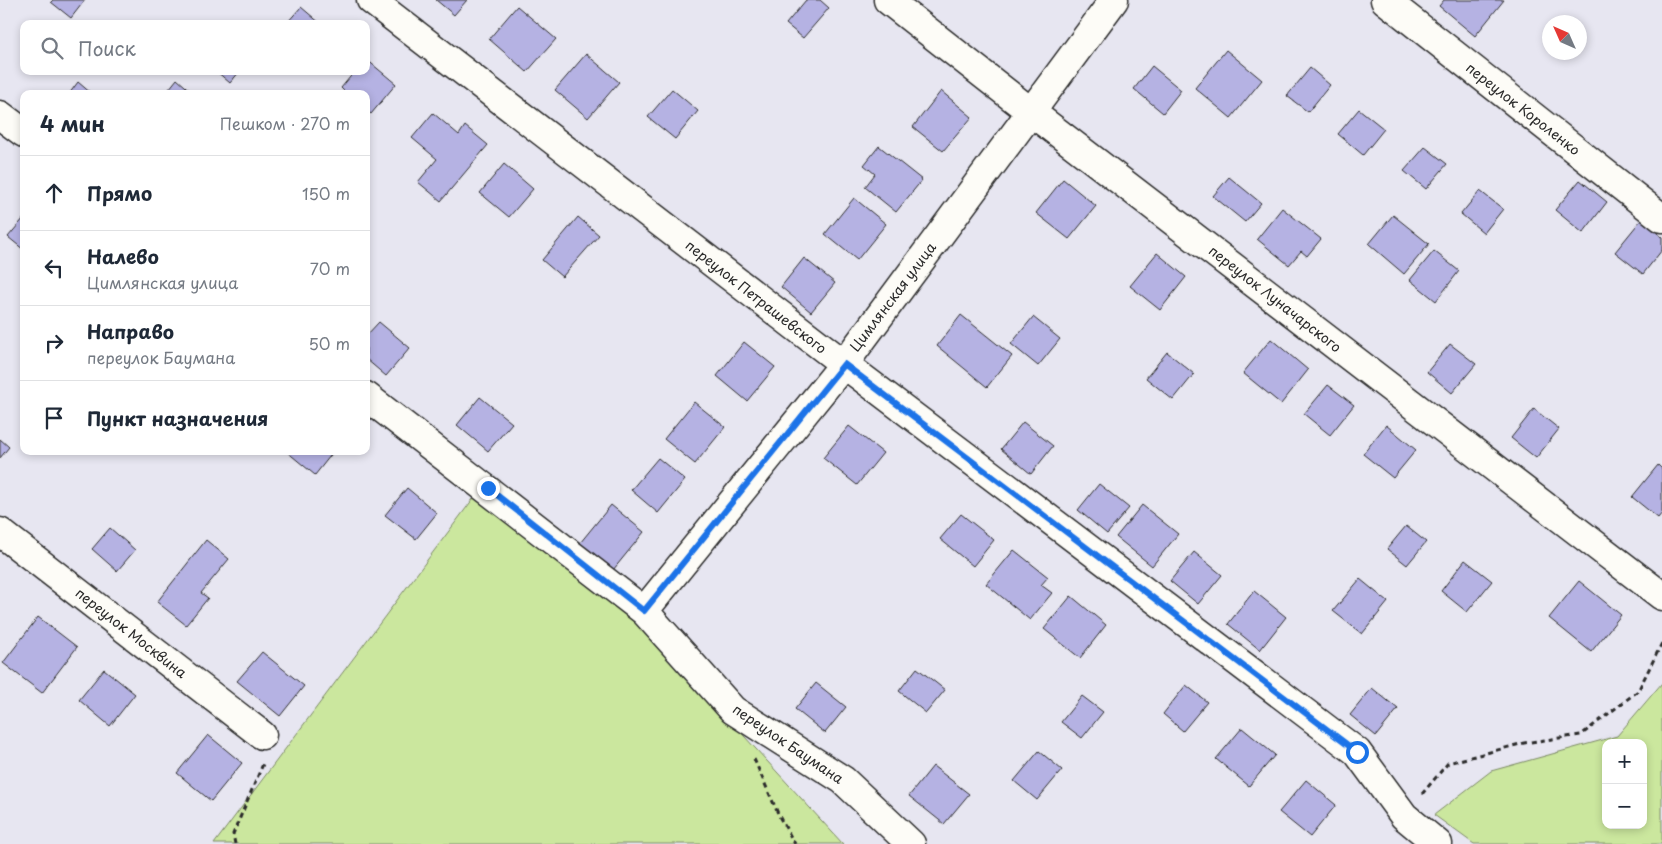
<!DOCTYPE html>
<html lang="ru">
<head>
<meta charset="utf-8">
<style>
	:root { --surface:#fff; --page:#f2f2f3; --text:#1f2937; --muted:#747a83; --line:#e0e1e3 }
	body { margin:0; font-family:"Playpen Sans",sans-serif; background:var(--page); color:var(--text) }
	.controls { position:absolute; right:15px; bottom:15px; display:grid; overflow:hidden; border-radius:10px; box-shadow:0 2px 8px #0003 }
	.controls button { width:45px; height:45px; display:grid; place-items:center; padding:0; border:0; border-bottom:1px solid var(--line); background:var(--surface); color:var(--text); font:25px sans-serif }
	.compass { position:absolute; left:1542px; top:15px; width:45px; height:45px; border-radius:50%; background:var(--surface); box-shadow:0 2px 8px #0003; rotate:315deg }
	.stop { position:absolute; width:15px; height:15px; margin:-11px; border:4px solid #1a73e8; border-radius:50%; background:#fff }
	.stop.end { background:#1a73e8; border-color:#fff; box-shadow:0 1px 5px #0008 }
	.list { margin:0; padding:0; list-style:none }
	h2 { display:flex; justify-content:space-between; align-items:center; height:65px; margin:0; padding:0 20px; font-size:21px }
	h2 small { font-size:16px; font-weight:400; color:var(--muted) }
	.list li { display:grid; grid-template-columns:32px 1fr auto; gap:15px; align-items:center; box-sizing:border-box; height:75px; padding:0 20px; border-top:1px solid var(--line) }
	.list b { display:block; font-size:19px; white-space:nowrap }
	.list p { margin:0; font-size:16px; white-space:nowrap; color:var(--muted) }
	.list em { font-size:16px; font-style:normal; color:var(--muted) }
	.icon { flex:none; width:28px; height:28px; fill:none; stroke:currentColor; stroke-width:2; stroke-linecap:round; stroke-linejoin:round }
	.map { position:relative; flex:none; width:1662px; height:844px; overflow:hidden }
	.search { position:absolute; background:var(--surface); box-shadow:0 2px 8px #0003; left:20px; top:20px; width:350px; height:55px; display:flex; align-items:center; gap:12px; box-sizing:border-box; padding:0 18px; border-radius:10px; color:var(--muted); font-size:19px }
	.panel { position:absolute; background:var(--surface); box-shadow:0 2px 8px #0003; left:20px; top:90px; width:350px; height:365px; border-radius:10px }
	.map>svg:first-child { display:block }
	.green { fill:#cbe79e; stroke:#7b8964; fill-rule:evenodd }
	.building { fill:#b5b2e3; stroke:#2b2b2b }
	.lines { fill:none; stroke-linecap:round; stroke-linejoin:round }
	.minor-casing { stroke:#2b2b2b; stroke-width:31 }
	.path { stroke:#2b2b2b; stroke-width:3; stroke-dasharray:5 4; stroke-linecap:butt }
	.minor { stroke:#fdfcf7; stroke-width:28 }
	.route { stroke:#1a73e8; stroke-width:6 }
	.labels { text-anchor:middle; stroke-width:5; stroke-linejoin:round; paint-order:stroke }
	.street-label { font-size:14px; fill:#2b2b2b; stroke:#fdfcf7 }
</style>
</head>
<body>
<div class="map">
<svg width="1662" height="844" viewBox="0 0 1662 844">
	<rect width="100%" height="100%" fill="#e7e6f1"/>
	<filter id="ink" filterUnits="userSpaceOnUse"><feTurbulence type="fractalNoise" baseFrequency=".02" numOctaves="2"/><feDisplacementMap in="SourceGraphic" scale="10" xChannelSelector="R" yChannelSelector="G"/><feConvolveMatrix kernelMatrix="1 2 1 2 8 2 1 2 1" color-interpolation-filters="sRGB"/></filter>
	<g filter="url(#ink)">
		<path class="green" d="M479,491L646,629L843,844H214Z
			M1662,683V844H1474L1434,815L1491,771L1617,736ZM1606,743H1643V825H1606Z"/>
		<path class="building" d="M53,0H85L71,18L51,2Z
			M436,0H467L454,15Z
			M806,0H820L829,8L803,38L786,24Z
			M1444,0H1504L1475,36L1439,6Z
			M517,6L556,39L527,72L489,39Z
			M301,7L321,24H286Z
			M1226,50L1262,80L1231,118L1195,88Z
			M586,54L619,82L588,118L555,90Z
			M366,59L396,84L371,114L366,110V94H347L341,88L355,71H366Z
			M1152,66L1181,90L1163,113L1134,89Z
			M1310,68L1330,85L1308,112L1287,96Z
			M216,71H240L230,83Z
			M177,79L194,94H165Z
			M78,82L92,94H69Z
			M672,89L698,111L675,139L648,117Z
			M941,91L972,117L943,151L913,127Z
			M1359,109L1384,129L1363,155L1338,134Z
			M433,113L459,135L465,126L488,145L441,201L418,182L437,159L412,138Z
			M879,146L922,180L896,212L865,187L875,174L864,165Z
			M1425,147L1447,164L1426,189L1404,171Z
			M504,164L533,189L509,217L480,193Z
			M1229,177L1261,203L1245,222L1213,196Z
			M1063,179L1096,206L1069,239L1036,213Z
			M1580,180L1607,202L1583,233L1555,210Z
			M1480,191L1503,209L1484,233L1461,214Z
			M854,198L886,224L857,260L825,234Z
			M1282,208L1321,239L1307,256L1301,251L1289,265L1257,239Z
			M1393,215L1429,244L1404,274L1369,244Z
			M578,217L599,235L562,277L542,260Z
			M24,218V250L8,237Z
			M1641,220L1662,237V250L1643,274L1615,252Z
			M1434,251L1459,271L1436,301L1410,280Z
			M1157,253L1186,277L1160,310L1130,286Z
			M804,258L835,283L811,312L781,287Z
			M961,315L1012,356L987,387L937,346Z
			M1033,317L1060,339L1038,366L1011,344Z
			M379,322L410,348L386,376L366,359V336Z
			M1271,339L1308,370L1281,404L1243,373Z
			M744,342L775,367L747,401L717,376Z
			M1450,344L1476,364L1452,393L1427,372Z
			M1167,352L1194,374L1173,400L1146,378Z
			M1328,385L1354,405L1330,435L1304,414Z
			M480,397L512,423L488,451L457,425Z
			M694,402L725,427L695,464L664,439Z
			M1534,409L1559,429L1536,458L1511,438Z
			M1023,422L1053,446L1031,474L1001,449Z
			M1386,425L1416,450L1393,478L1363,454Z
			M849,426L883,453L857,485L823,458Z
			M0,439L9,447L0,458Z
			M286,451H334L315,475Z
			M658,458L685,480L658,513L631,490Z
			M1658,465L1662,469V513L1658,518L1632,497Z
			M1099,484L1129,508L1107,534L1078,510Z
			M407,488L437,513L416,539L385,515Z
			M611,505L644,532L613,570L580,543Z
			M1142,505L1178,534L1152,566L1116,537Z
			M961,514L994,540L973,566L940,539Z
			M1406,526L1426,542L1407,565L1387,549Z
			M110,528L135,550L117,571L92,549Z
			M206,540L229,559L201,593L208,598L186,625L157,602Z
			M1014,550L1048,577L1041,585L1052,593L1030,620L986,584Z
			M1194,552L1222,575L1198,604L1170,581Z
			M1465,560L1492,581L1467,612L1441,591Z
			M1360,579L1388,602L1362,634L1333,611Z
			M1579,581L1621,615L1591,652L1549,618Z
			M1254,591L1286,617L1260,650L1228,624Z
			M1071,596L1106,625L1080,658L1044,629Z
			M38,617L77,647L42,693L3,663Z
			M262,652L304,686L280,716L237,681Z
			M917,668L945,690L926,713L899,691Z
			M104,669L135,694L110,726L79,700Z
			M816,683L846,707L825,733L795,709Z
			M1186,685L1207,702L1183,731L1163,714Z
			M1372,688L1398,709L1376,736L1350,715Z
			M1082,696L1103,712L1082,738L1061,722Z
			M1242,728L1275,755L1249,786L1216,759Z
			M208,735L242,763L211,801L177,773Z
			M1039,751L1062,770L1037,800L1014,781Z
			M933,766L969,794L944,824L909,796Z
			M1306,780L1336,805L1310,837L1279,812Z"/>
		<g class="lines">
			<defs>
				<path id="minor" d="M371,0L844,364L1357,752L1404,816L1438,844
					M888,0L1031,112L1662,596
					M1385,0L1662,218
					M0,115L24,133
					M366,396L644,611L733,710L843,780L911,844
					M0,532L262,735
					M644,611L844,364L1114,0"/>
			</defs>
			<use href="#minor" class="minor-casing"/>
			<path class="path" d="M754,759L780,818L795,844
				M1422,794L1448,763L1524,743L1581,735L1638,691L1662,643
				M235,844L233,834L263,764"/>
			<use href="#minor" class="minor"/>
		</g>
	</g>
	<g class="lines" filter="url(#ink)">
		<path class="route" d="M488,488L644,611L844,364L1357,752"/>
	</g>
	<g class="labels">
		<g class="street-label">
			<text transform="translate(1523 109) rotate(38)" y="5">переулок Короленко</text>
			<text transform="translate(756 297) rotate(38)" y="5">переулок Петрашевского</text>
			<text transform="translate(893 297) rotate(-53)" y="5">Цимлянская улица</text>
			<text transform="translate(1275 299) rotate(38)" y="5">переулок Луначарского</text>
			<text transform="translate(131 633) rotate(38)" y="5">переулок Москвина</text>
			<text transform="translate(788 744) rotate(34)" y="5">переулок Баумана</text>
		</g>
	</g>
</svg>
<div class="controls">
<button>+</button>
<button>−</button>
</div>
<svg class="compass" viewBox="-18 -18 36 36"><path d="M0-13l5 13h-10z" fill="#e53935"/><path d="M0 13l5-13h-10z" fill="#747a83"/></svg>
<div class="stop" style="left:1357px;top:752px"></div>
<div class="stop end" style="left:488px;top:488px"></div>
<div class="search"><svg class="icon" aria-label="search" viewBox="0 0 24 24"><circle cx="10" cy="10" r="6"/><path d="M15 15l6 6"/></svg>Поиск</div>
<section class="panel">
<h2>4 мин<small>Пешком · 270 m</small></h2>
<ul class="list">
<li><svg class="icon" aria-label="ahead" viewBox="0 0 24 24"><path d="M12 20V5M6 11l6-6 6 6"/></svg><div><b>Прямо</b></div><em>150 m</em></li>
<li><svg class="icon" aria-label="left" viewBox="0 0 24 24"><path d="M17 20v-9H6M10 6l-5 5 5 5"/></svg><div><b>Налево</b><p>Цимлянская улица</p></div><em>70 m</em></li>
<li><svg class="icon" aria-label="right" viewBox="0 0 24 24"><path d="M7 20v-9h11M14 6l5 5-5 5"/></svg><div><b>Направо</b><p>переулок Баумана</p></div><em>50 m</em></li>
<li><svg class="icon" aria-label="arrive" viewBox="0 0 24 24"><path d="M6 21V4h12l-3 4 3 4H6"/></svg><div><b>Пункт назначения</b></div></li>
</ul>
</section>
</div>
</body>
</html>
